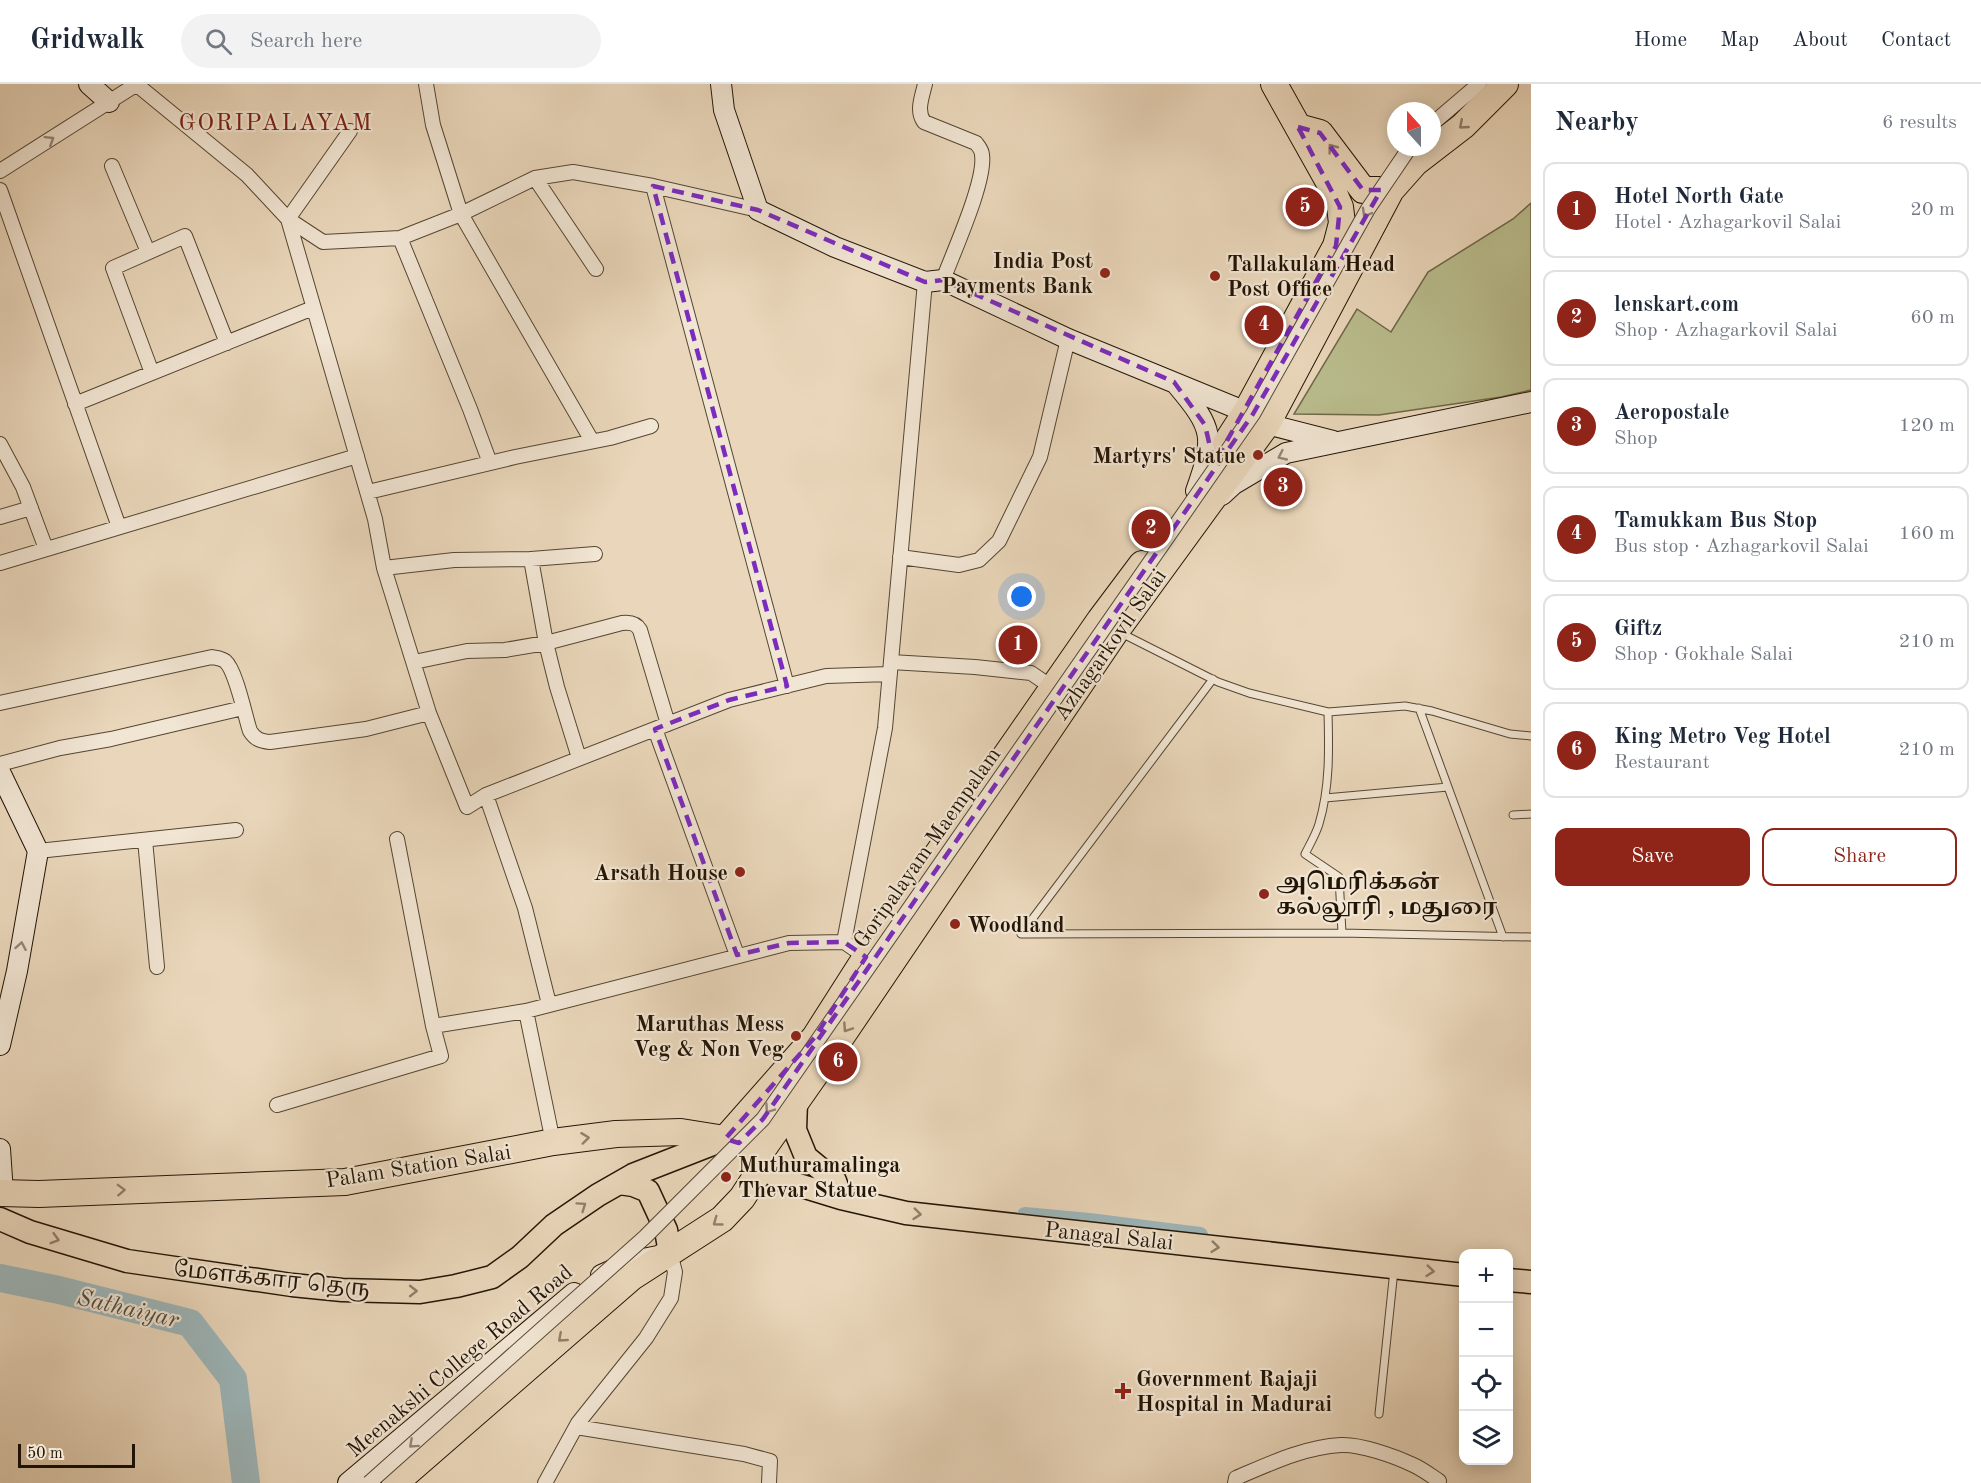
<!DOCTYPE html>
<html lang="en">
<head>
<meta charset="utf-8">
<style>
	:root { --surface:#fff; --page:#f2f2f3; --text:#1f2937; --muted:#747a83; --line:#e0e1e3; --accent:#8f2418 }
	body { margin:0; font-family:"Old Standard TT","Noto Serif Tamil",serif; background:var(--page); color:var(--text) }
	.controls { position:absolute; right:18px; bottom:18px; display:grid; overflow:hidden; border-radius:12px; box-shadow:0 3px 15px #0003 }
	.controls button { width:54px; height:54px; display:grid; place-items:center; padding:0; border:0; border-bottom:2px solid var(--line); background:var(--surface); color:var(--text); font:30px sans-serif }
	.compass { position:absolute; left:1387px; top:18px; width:54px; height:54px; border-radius:50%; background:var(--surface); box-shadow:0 3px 15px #0003; rotate:339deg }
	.scale { position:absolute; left:18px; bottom:15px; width:117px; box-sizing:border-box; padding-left:6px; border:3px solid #231505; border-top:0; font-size:16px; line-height:21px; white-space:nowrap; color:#231505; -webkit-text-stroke:4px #f1e5d3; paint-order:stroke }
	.you { position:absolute; left:1022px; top:513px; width:21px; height:21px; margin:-15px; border:4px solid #fff; border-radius:50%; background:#1a73e8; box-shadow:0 0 0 9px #1a73e833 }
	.badge { display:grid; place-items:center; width:39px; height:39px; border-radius:50%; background:var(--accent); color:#fff; font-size:20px; font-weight:700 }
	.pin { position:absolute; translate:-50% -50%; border:3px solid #fff; box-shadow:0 2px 6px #0006 }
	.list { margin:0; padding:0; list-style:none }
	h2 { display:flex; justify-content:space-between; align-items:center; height:78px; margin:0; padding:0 24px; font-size:26px }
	h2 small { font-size:20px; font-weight:400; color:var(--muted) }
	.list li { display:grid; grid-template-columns:39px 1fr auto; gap:18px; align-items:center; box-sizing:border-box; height:96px; margin:0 12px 12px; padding:0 12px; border:2px solid var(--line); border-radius:12px }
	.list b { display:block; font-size:22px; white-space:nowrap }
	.list p { margin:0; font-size:20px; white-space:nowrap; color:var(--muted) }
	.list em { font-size:20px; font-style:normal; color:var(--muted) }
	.actions { display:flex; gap:12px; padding:18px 24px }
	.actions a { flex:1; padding:14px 0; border:2px solid var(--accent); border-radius:12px; text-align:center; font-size:21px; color:var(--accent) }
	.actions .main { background:var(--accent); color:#fff }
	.icon { flex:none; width:33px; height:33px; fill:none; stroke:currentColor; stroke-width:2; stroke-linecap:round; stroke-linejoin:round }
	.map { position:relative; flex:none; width:1531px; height:1399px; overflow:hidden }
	header { display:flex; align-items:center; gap:36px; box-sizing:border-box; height:84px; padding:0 30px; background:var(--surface); border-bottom:2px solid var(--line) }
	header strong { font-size:28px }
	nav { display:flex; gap:33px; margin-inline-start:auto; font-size:21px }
	.search { width:420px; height:54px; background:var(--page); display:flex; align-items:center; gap:15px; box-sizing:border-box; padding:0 21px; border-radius:33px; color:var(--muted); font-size:22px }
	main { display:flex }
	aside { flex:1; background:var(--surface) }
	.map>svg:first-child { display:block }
	.green { fill:#babd8e; stroke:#6e694a; stroke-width:1.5 }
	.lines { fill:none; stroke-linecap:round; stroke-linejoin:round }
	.canal { stroke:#9db7bb; stroke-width:16 }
	.river { stroke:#9db7bb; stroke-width:28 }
	.lane-casing { stroke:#554632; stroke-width:9 }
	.street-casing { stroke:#554632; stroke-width:16 }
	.secondary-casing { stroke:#231505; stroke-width:22 }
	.primary-casing { stroke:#231505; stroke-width:25 }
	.highway-casing { stroke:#231505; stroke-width:28 }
	.lane { stroke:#f1e5d3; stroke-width:7 }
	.street { stroke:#f1e5d3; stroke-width:14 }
	.secondary { stroke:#f1e5d3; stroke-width:20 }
	.primary { stroke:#ead7bb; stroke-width:22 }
	.highway { stroke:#ead7bb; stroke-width:26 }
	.street-bridge-casing { stroke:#554632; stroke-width:16; stroke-linecap:butt }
	.street-bridge { stroke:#f1e5d3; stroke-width:14 }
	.oneway { stroke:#908069 }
	.oneway2 { stroke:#948776 }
	.marked { fill:none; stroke:#7b2cbf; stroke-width:4.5; stroke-dasharray:12 8; stroke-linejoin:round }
	.poi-dot { fill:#8f2418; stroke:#f1e5d3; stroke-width:2 }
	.labels { text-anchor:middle; stroke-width:4.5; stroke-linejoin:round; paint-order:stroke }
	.poi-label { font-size:22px; font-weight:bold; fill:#231505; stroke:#f1e5d3; text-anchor:start }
	.street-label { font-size:22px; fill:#231505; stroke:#f1e5d3 }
	.neighbourhood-label { font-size:24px; letter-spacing:1.5px; fill:#7a1f14; stroke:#f1e5d3 }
	.water-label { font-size:24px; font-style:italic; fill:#4e4e45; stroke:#f1e5d3 }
</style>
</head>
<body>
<header>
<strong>Gridwalk</strong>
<div class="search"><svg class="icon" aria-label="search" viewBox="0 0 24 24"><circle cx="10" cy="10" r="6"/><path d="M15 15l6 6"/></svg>Search here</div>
<nav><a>Home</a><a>Map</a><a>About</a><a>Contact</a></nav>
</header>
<main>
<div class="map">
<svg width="1531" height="1399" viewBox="0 0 1531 1399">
	<rect width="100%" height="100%" fill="#ead7bb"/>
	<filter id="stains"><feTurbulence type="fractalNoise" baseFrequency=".00333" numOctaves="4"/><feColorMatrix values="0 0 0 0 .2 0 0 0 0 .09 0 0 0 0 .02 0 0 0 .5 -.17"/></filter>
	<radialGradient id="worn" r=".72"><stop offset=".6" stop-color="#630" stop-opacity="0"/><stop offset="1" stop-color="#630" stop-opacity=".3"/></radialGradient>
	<path class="green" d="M1531,119V306L1501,313L1379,331L1294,330L1357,225L1391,248L1428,188L1513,135Z"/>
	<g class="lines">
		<path class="canal" d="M1025,1131L1089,1137L1200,1151"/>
		<path class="river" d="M0,1194L59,1206L190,1239L233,1295L246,1399"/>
		<defs>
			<path id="lane" d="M1121,549L1218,598L1249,609L1328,628L1405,622L1432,627L1510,650L1531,652
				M1213,595L1021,850L1342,849L1531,853
				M1419,624L1503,853
				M1328,628C1329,665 1330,703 1319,740C1316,750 1310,760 1305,770L1339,793L1342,849
				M1325,714L1448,703
				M1513,731L1531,730
				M1379,1330L1394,1186"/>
			<path id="street" d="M136,0L247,91L288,135L323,158L400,154L461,130L535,94L573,88L653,102L758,126
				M426,0L433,41L461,130L592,357
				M925,0C922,13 916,27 924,38L976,59C979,63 982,66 982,71C986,97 953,169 943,196
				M1432,40L1479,0
				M112,82L148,168
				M0,87L137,0
				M535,94L596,185
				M653,102L787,602
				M0,106L119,443
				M288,135L375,435L384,484L429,629L467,723L486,711L729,616L826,592L890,590
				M288,135L350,47
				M400,154L470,325L490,379
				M152,289L113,184L185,152L227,259
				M75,320L313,224
				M0,360L23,403L46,465
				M368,408L515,373L610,354L651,342
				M0,433L31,424
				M900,473L959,481L979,476L999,457L1040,373L1068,255
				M531,475L546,559L557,603L579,674
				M0,479L357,372
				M384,484L454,476L531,475L595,470
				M414,578L467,567L505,566L546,559L622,539C630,538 636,539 640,546L668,640
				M891,578L975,583L1031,589L1053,604
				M0,619L212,573C217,574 221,574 225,577C236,586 245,632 250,647C255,655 260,657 270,658L366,645L429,629
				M655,645L737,871
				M0,680L60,664L111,655L243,624
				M486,711L525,824L549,920
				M397,755L433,942
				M145,756L157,883
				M38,767L236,746
				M844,858L885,644L925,198
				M526,927L553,1058
				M277,1021L441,972L433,942L526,927L789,859L844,858L866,873
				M576,1343L744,1370L770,1377L769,1399
				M545,1399L578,1339L646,1254L671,1214L675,1188L670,1169
				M1235,1399L1236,1394C1269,1380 1304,1363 1341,1361C1360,1360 1394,1372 1411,1380C1421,1384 1430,1391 1439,1397L1438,1399"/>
			<path id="secondary" d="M89,0L109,18
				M721,0L724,26L758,126L835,163L925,198L943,196L1068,255L1246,328
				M1177,301C1214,345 1215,353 1196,407
				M1267,340L1333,357
				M1222,411L1234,400L1286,369L1531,318
				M0,688L38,767L17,887L0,961
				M0,1065L3,1109
				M601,1191L632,1177L658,1172
				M348,1399L574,1209"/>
			<path id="primary" d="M796,1018L795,1046L806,1073L835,1097L841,1114
				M763,1082L779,1095L841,1114L906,1129L1464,1191
				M619,1099L633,1101L648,1107L666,1146L670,1169
				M0,1135L30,1148L127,1177L292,1201L342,1206L420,1208L456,1202L492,1193L520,1173L554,1141L598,1111L633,1091L725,1055
				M1508,1196L1531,1198"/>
			<path id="highway" d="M1298,43L1320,49L1363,106H1391
				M1226,359L1246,328L1336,162L1342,139L1340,123L1330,100L1274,0
				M725,1055L815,953L866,873L1100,536L1142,480
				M758,1072L833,965L1116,547L1267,340L1391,106L1415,79L1463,42L1505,0
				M0,1109L39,1110L345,1098L553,1058L616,1050L681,1048L725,1055L747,1061L758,1072L763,1082L742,1114L722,1135L632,1193L395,1399"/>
		</defs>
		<use href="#lane" class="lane-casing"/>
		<use href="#street" class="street-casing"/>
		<use href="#secondary" class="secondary-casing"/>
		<use href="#primary" class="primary-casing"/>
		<use href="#highway" class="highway-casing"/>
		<use href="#lane" class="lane"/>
		<use href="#street" class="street"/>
		<use href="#secondary" class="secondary"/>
		<use href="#primary" class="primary"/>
		<use href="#highway" class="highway"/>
		<defs>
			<path id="street-bridge" d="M369,1399L645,1153L763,1035L1253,330L1368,125L1410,63"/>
		</defs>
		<use href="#street-bridge" class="street-bridge-casing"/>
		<use href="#street-bridge" class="street-bridge"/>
	</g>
	<defs><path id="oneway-chevron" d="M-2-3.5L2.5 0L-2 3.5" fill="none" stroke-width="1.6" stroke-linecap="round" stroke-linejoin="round" transform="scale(1.5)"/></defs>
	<g class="oneway">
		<use href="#oneway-chevron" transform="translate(1463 41) rotate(139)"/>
		<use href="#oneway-chevron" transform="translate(1332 64) rotate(-127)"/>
		<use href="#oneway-chevron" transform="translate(847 944) rotate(124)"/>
		<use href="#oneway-chevron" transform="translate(585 1054) rotate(-7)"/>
		<use href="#oneway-chevron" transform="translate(121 1106) rotate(-2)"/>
		<use href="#oneway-chevron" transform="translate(582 1122) rotate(-35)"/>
		<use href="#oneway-chevron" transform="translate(917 1130) rotate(6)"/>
		<use href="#oneway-chevron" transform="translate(717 1138) rotate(144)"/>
		<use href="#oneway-chevron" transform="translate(55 1155) rotate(16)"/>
		<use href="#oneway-chevron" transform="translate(1215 1163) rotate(6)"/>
		<use href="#oneway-chevron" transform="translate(1430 1187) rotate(6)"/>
		<use href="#oneway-chevron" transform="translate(413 1207)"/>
		<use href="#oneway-chevron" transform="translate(562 1254) rotate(139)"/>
	</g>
	<g class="oneway2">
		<use href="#oneway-chevron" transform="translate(50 56) rotate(-32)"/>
		<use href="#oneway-chevron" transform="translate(1366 129) rotate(120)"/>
		<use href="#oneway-chevron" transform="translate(1282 372) rotate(155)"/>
		<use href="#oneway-chevron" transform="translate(21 862) rotate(-80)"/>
		<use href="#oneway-chevron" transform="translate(769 1025) rotate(125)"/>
		<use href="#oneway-chevron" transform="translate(413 1360) rotate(138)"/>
	</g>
	<path class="marked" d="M1298,43L1320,49L1363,106H1381L1253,330L763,1035L739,1059L725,1055L815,953L866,873L844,858L789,859L737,871L655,645L729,616L787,602L653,102L758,126L925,198L943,196L1174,298L1205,341L1214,380L1336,162L1340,123Z"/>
	<g class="poi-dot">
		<circle cx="1105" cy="189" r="6"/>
		<circle cx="1215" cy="192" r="6"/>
		<circle cx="1258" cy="371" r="6"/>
		<circle cx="740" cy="788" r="6"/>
		<circle cx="1264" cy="810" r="6"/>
		<circle cx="955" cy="840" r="6"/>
		<circle cx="796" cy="952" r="6"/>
		<circle cx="726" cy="1093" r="6"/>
		<path d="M1120 1298h6v6h6v6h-6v6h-6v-6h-6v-6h6z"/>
	</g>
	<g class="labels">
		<g class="poi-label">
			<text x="1093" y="184" text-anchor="end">India Post<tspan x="1093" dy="25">Payments Bank</tspan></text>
			<text x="1227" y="187">Tallakulam Head<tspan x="1227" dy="25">Post Office</tspan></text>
			<text x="1246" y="379" text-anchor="end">Martyrs' Statue</text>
			<text x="728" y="796" text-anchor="end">Arsath House</text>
			<text x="1276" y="805">அமெரிக்கன்<tspan x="1276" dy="25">கல்லூரி , மதுரை</tspan></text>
			<text x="967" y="848">Woodland</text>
			<text x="784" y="947" text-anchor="end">Maruthas Mess<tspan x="784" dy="25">Veg &amp; Non Veg</tspan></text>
			<text x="738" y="1088">Muthuramalinga<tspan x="738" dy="25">Thevar Statue</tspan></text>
			<text x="1136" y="1302">Government Rajaji<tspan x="1136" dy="25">Hospital in Madurai</tspan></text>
		</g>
		<g class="street-label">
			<text transform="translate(1109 560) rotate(-55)" y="8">Azhagarkovil Salai</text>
			<text transform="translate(926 763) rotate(-55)" y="8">Goripalayam Maempalam</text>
			<text transform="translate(418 1081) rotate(-9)" y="8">Palam Station Salai</text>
			<text transform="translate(1109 1151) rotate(6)" y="8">Panagal Salai</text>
			<text transform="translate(272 1194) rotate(6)" y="8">மேளக்கார தெரு</text>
			<text transform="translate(459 1276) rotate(-40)" y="8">Meenakshi College Road Road</text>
		</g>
		<g class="neighbourhood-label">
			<text x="276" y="46">GORIPALAYAM</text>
		</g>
		<g class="water-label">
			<text transform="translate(128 1224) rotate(13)" y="8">Sathaiyar</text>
		</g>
	</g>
	<rect width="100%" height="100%" filter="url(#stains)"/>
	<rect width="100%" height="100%" fill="url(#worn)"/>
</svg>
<div class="controls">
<button>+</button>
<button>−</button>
<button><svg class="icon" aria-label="locate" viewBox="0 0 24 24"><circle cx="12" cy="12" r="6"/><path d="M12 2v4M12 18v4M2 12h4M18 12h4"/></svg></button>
<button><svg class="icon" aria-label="layers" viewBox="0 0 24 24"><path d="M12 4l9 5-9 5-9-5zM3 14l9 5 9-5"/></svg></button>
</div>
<svg class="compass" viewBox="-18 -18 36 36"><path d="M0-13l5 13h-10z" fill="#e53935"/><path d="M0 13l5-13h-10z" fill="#747a83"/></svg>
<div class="scale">50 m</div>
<div class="you"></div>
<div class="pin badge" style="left:1018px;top:561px">1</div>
<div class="pin badge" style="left:1151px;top:445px">2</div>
<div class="pin badge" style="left:1283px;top:403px">3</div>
<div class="pin badge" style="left:1264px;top:241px">4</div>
<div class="pin badge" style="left:1305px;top:123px">5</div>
<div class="pin badge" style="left:838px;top:978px">6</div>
</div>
<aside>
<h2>Nearby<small>6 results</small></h2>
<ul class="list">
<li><span class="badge">1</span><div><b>Hotel North Gate</b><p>Hotel · Azhagarkovil Salai</p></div><em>20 m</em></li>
<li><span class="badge">2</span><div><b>lenskart.com</b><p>Shop · Azhagarkovil Salai</p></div><em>60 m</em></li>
<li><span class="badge">3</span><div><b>Aeropostale</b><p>Shop</p></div><em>120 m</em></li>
<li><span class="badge">4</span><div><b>Tamukkam Bus Stop</b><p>Bus stop · Azhagarkovil Salai</p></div><em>160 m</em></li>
<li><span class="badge">5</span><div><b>Giftz</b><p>Shop · Gokhale Salai</p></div><em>210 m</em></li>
<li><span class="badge">6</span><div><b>King Metro Veg Hotel</b><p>Restaurant</p></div><em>210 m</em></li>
</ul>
<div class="actions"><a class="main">Save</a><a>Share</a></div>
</aside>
</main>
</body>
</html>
